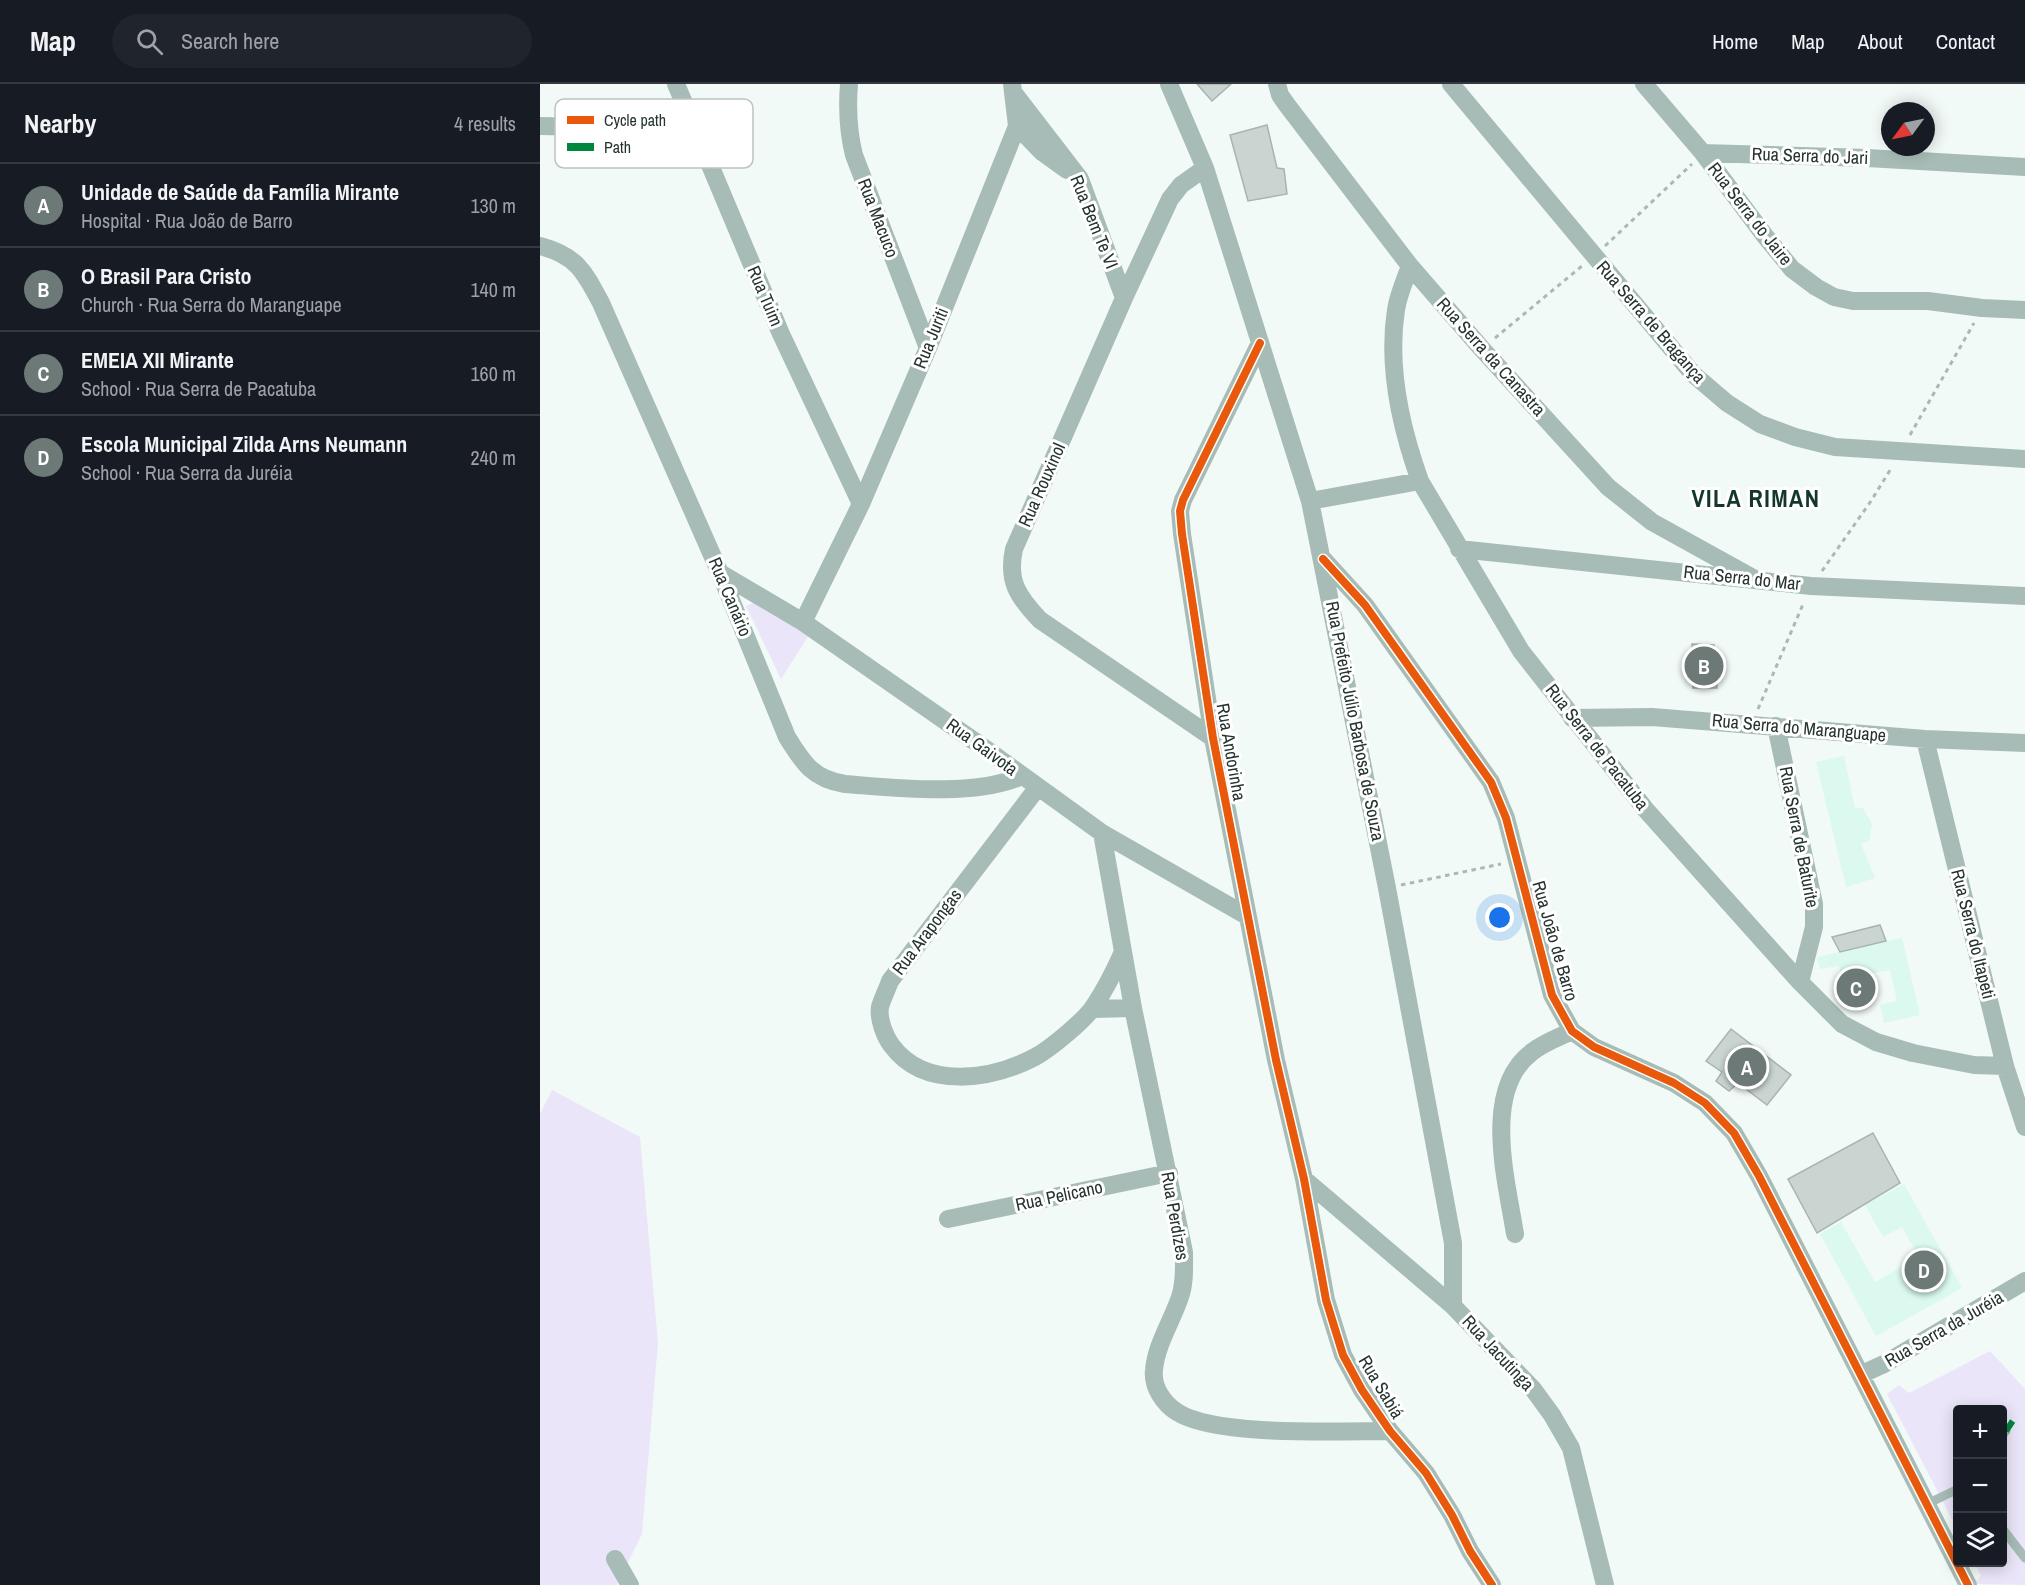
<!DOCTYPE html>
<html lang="en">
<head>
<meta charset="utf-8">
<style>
	:root { --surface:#171b24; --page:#20242c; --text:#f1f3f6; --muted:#9ea1a6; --line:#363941; --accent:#6d7976 }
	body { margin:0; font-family:"Archivo Narrow",sans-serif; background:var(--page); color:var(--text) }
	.controls { position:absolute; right:18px; bottom:18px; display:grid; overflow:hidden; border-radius:6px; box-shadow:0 3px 15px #0003 }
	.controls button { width:54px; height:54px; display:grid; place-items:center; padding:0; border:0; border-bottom:2px solid var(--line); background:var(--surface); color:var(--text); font:30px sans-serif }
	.compass { position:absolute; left:1341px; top:18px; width:54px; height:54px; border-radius:50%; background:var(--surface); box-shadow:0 3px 15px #0003; rotate:237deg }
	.you { position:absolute; left:960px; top:834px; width:21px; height:21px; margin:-15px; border:4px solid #fff; border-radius:50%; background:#1a73e8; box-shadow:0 0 0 9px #1a73e833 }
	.badge { display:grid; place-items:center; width:39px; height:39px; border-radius:50%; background:var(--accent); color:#fff; font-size:20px; font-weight:700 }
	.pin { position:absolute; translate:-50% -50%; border:3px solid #fff; box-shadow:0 2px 6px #0006 }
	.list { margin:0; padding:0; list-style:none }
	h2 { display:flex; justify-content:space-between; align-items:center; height:78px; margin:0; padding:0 24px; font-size:26px }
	h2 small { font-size:20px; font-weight:400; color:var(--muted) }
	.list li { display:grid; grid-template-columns:39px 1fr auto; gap:18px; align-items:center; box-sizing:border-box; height:84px; padding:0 24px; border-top:2px solid var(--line) }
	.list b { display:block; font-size:22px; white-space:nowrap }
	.list p { margin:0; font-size:20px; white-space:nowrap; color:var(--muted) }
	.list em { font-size:20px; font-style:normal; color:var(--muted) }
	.icon { flex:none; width:33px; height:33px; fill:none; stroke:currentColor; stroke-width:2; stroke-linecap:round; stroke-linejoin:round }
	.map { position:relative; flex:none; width:1485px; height:1501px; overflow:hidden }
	header { display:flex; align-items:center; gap:36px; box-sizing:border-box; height:84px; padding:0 30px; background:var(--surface); border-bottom:2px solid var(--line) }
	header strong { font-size:28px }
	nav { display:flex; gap:33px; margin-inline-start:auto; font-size:21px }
	.search { width:420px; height:54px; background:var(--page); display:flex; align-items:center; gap:15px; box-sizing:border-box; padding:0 21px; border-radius:33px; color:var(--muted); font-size:22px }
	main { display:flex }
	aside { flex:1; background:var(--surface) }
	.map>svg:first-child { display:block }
	.built { fill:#dbf9ef }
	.green { fill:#ebe5f9 }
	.building { fill:#cad5d1; stroke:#a9b3b0; stroke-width:1.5 }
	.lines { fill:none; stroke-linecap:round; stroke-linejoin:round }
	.path { stroke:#a9b9b4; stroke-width:3; stroke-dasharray:4.5 4.5; stroke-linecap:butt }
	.lane { stroke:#a7bcb6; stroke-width:9 }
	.street { stroke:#a7bcb6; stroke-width:18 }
	.quiet { stroke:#00873e; stroke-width:6; stroke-dasharray:12 6; stroke-linecap:butt }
	.cycleway-casing { stroke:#fff; stroke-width:11 }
	.cycleway { stroke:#e8590c; stroke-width:8 }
	.labels { text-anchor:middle; stroke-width:6; stroke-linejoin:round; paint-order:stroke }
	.street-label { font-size:18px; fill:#253430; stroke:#fff }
	.district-label { font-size:24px; font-weight:bold; letter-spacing:1.5px; fill:#13362d; stroke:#fff }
	.key { fill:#fff; stroke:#bec2c1; stroke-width:1.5 }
	.key-label { font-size:16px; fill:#253430 }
</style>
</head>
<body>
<header>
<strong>Map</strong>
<div class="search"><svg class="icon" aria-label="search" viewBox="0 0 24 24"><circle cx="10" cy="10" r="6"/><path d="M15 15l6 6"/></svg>Search here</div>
<nav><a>Home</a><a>Map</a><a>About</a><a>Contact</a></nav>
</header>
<main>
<aside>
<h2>Nearby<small>4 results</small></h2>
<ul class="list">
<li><span class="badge">A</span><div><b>Unidade de Saúde da Família Mirante</b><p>Hospital · Rua João de Barro</p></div><em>130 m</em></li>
<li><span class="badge">B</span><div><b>O Brasil Para Cristo</b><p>Church · Rua Serra do Maranguape</p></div><em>140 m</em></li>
<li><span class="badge">C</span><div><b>EMEIA XII Mirante</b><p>School · Rua Serra de Pacatuba</p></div><em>160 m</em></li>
<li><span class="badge">D</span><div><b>Escola Municipal Zilda Arns Neumann</b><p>School · Rua Serra da Juréia</p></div><em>240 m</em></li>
</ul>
</aside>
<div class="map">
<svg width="1485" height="1501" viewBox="0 0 1485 1501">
	<rect width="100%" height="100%" fill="#f2faf7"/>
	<path class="built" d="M1304,672L1315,724H1323L1332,740L1329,757L1321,760L1335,794L1306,803L1276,678Z
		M1362,854L1380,931L1344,939L1340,921L1357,917L1350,886L1325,891L1332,920L1309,926L1299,882L1280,885L1277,873Z
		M1364,1100L1422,1204L1336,1252L1280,1150L1301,1138L1335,1198L1379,1173L1362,1143L1343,1153L1325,1121Z"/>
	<path class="green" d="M213,519L269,551L241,595L206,522Z
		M12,1006L100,1053L118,1259L102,1450L77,1501H0V1030Z
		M1450,1267L1485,1305V1501L1433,1500L1441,1492L1435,1479L1462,1478V1326H1418L1417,1445L1347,1310L1359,1301L1369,1309Z"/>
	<path class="building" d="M657,0H691L672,17Z
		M727,41L737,84L744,85L747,110L708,117L690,51Z
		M1152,560L1174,561L1177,604H1153Z
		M1340,841L1346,857L1300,868L1292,853Z
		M1191,945L1251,991L1227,1021L1198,999L1189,1007L1176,997L1182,988L1166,977Z
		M1333,1049L1360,1099L1277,1149L1248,1095Z"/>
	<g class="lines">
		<path class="path" d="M1065,162L1152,80
			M955,254L1042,182
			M1370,351L1434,239
			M1282,487L1331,417L1352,383
			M1218,625L1264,518
			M861,801L961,780"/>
		<path class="lane" d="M1462,1352L1466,1347
			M1387,1420L1418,1405
			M1462,1444L1485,1474"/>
		<path class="street" d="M136,0L241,250L321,420
			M309,0C307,25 308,47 314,71L388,264
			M629,0L665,84L770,417L847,804L913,1159V1222
			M737,0L740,11L747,21L870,182L942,265L1068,403L1112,438L1215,495
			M911,0L1153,290L1187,319L1220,340L1255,353L1295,363L1485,375
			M1104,0L1163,69L1225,152L1252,185L1276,203L1294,213L1313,217H1388L1442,224L1485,226
			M473,8L540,95L584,214
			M0,42L154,45
			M477,42L502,68L527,86
			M1163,69L1327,74L1485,83
			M665,84L641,101L630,115L584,214L474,465C467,497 478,513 500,536L673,654
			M0,162C37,172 44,187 61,219L180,489L247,653C263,679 273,695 305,700C358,704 433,713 482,692
			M870,182C865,196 858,211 856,226C847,283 861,344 880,397L981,567L1106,726L1260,898L1302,940L1336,958L1373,969L1434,981L1465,982
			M720,259L643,416L640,427L642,450L673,654L736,976L764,1095L786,1216L803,1271L822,1306L850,1347L886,1389L912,1431L930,1467L952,1501
			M770,417L880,397
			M919,465L1271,502L1485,512
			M784,476L825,521L951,698L966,734L1012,911L1032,947L1054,963L1134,999L1165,1019L1194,1049L1219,1092L1428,1501
			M180,489L263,538L450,668L562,749L707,832
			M263,538L321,420L388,264L477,42L472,0
			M1032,634L1112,633L1385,655L1485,659
			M1236,642L1274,820V843L1260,898
			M1385,655L1465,982L1485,1043
			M498,703L350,897C347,906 342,915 340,923C338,935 345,953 352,962C385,1006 451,996 495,973C510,965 545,936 554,922C565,906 574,888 582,870
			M562,749L593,924L644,1168C644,1183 645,1199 640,1213C632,1237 616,1261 614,1286C612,1303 624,1320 637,1328C675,1353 802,1347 850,1347
			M553,925L593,924
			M764,1095L913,1222L993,1305L1012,1331L1031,1364L1065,1501
			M408,1135L629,1089
			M975,1150C967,1098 941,1006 992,968C1003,959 1019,953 1032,947
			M1322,1290L1344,1280L1485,1197
			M75,1475L90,1501"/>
		<path class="quiet" d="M1466,1347L1476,1332"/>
		<defs>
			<path id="cycleway" d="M720,259L643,416L640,427L642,450L673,654L736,976L764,1095L786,1216L803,1271L822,1306L850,1347L886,1389L912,1431L930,1467L952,1501
				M783,475L825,521L951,698L966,734L1012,911L1032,947L1054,963L1134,999L1165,1019L1194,1049L1219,1092L1428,1501"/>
		</defs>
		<use href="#cycleway" class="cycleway-casing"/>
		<use href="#cycleway" class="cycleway"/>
	</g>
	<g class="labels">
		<g class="street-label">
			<text transform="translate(1270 72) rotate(2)" y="6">Rua Serra do Jari</text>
			<text transform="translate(1210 130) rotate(52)" y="6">Rua Serra do Jaire</text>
			<text transform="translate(338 134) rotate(69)" y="6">Rua Macuco</text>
			<text transform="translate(554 138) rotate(68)" y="6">Rua Bem Te VI</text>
			<text transform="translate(225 212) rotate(67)" y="6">Rua Tuim</text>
			<text transform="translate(1111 238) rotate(49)" y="6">Rua Serra de Bragança</text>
			<text transform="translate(391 254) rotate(-68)" y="6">Rua Juriti</text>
			<text transform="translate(951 273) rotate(48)" y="6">Rua Serra da Canastra</text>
			<text transform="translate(502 401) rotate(-66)" y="6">Rua Rouxinol</text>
			<text transform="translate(1202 494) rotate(6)" y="6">Rua Serra do Mar</text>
			<text transform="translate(190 513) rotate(67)" y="6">Rua Canário</text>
			<text transform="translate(815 637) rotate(79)" y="6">Rua Prefeito Júlio Barbosa de Souza</text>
			<text transform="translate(1259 644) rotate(5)" y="6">Rua Serra do Maranguape</text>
			<text transform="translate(442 663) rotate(36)" y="6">Rua Gaivota</text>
			<text transform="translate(1057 663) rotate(52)" y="6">Rua Serra de Pacatuba</text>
			<text transform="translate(691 668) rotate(80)" y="6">Rua Andorinha</text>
			<text transform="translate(1259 753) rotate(79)" y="6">Rua Serra de Baturite</text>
			<text transform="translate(387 848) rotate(-53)" y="6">Rua Arapongas</text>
			<text transform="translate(1433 850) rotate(76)" y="6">Rua Serra do Itapeti</text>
			<text transform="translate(1015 857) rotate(74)" y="6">Rua João de Barro</text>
			<text transform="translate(519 1112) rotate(-12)" y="6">Rua Pelicano</text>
			<text transform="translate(635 1132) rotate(80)" y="6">Rua Perdizes</text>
			<text transform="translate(1404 1245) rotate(-30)" y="6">Rua Serra da Juréia</text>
			<text transform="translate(958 1269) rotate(47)" y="6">Rua Jacutinga</text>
			<text transform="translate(841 1303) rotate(59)" y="6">Rua Sabiá</text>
		</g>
		<g class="district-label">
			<text x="1216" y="423">VILA RIMAN</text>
		</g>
	</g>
	<rect x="15" y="15" width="198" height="69" rx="9" class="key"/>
	<rect x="27" y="32" width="27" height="8" fill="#e8590c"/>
	<rect x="27" y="59" width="27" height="8" fill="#00873e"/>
	<g class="key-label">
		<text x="64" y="42">Cycle path</text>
		<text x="64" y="69">Path</text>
	</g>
</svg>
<div class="controls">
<button>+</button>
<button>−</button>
<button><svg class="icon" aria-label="layers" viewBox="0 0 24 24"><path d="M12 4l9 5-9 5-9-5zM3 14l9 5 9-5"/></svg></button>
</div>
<svg class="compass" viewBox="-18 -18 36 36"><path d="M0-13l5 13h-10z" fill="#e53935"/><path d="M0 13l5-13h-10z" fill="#9ea1a6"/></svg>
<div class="you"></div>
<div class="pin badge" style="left:1207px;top:983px">A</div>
<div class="pin badge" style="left:1164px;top:582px">B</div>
<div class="pin badge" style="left:1316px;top:904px">C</div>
<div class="pin badge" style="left:1384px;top:1186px">D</div>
</div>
</main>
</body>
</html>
